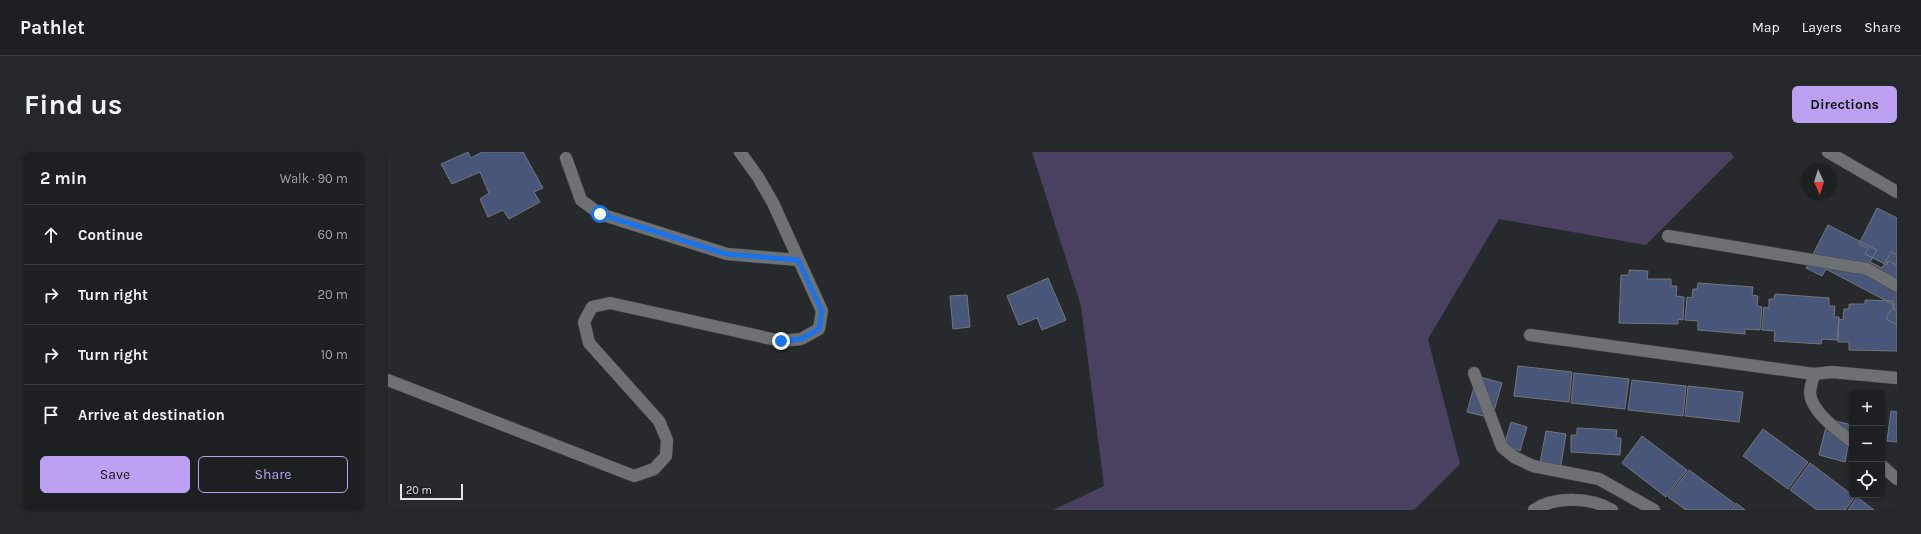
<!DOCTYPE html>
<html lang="en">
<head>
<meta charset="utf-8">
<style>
	:root { --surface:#1d2021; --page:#25282a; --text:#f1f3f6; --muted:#a0a3a5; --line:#3b3e3f; --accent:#bca0f2 }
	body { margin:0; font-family:Karla,sans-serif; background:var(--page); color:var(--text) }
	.controls { position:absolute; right:12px; bottom:12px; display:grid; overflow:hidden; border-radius:6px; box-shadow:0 1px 3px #0004 }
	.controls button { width:36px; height:36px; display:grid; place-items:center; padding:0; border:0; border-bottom:1px solid var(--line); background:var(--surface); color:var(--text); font:20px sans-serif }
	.compass { position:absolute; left:1413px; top:12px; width:36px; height:36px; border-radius:50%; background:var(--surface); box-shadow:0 1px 3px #0004; rotate:176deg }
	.scale { position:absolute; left:12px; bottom:10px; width:63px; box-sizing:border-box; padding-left:4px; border:2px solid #e2e4e5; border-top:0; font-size:11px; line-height:14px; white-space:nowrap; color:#e2e4e5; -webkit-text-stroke:3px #1d2022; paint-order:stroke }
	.stop { position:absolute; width:12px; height:12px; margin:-9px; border:3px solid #1a73e8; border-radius:50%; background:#fff }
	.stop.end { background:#1a73e8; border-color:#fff; box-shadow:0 1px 4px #0008 }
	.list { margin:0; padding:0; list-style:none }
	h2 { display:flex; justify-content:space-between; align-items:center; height:52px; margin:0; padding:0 16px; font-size:17px }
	h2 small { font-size:13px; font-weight:400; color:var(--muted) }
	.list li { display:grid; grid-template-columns:26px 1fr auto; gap:12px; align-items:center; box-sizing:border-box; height:60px; padding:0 16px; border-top:1px solid var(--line) }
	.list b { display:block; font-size:15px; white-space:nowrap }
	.list em { font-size:13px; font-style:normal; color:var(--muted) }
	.actions { display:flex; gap:8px; padding:12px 16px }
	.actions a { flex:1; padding:9px 0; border:1px solid var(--accent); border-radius:6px; text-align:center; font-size:14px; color:var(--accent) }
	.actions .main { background:var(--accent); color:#111 }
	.icon { flex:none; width:22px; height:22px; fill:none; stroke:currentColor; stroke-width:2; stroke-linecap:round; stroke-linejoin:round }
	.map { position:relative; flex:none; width:1509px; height:358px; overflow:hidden; border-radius:6px }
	header { display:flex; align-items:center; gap:24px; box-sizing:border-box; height:56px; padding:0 20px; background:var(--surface); border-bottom:1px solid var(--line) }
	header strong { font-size:19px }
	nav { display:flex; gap:22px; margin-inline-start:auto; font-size:14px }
	.intro { display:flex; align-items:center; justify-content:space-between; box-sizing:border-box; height:96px; padding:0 24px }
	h1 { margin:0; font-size:28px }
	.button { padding:10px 18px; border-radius:6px; background:var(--accent); color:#111; font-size:14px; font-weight:700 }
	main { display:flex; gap:24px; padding:0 24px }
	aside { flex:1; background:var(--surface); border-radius:6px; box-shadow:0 1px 3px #0004 }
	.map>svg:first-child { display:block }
	.green { fill:#49415f }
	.building { fill:#475679; stroke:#74767a }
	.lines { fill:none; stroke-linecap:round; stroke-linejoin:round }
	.street-casing { stroke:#47494a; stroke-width:13 }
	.street { stroke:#6d7174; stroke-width:12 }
	.route { stroke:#1a73e8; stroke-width:5 }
</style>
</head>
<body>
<header>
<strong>Pathlet</strong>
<nav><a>Map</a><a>Layers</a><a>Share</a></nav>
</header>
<div class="intro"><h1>Find us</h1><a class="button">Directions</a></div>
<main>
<aside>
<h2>2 min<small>Walk · 90 m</small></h2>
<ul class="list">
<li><svg class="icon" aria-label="ahead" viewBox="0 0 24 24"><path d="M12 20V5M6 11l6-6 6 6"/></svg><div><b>Continue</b></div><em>60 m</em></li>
<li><svg class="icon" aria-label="right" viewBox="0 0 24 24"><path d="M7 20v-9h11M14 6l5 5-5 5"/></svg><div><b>Turn right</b></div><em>20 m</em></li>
<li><svg class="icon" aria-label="right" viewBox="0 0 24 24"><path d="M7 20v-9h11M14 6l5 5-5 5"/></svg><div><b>Turn right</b></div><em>10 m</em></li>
<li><svg class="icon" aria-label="arrive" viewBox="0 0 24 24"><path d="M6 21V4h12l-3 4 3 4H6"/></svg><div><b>Arrive at destination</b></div></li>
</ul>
<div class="actions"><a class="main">Save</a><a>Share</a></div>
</aside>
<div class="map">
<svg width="1509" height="358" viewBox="0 0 1509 358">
	<rect width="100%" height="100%" fill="#272a2c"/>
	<path class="green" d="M644,0H1342L1346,5L1258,93L1111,67L1040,187L1072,312L1026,358H665L716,334L693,154Z"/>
	<path class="building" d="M80,0L83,6L94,0H135L155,36L146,40L152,50L121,67L115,58L100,65L92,47L101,41L92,20L64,32L53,12Z
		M1489,56L1509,66V113L1500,109L1499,113L1477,102L1480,96L1471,92Z
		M1440,73L1489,98L1482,110L1494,116L1503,100L1509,103V173L1498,167L1506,153L1438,117L1434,124L1418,116Z
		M1241,118L1260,119L1259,127H1283V134H1289L1288,144L1296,145L1295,168L1290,167V172L1231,171L1233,123H1241Z
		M660,126L678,168L654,178L649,166L631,173L619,144Z
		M1310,131L1365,135L1364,143L1370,144L1369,154L1374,155L1372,178L1357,177V182L1310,178V169L1297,168L1299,145L1304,146L1305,137H1309Z
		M1387,142L1441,146V154H1447L1446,165H1451L1449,188L1434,187L1433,192L1386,189L1387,179L1374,178L1376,155L1381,156V147H1386Z
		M579,143L582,175L565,177L562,144Z
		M1477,148L1506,149V158H1509V199L1461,198V190H1450L1451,167L1455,168L1456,157H1461V152H1477Z
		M1130,214L1184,220L1181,250L1126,244Z
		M1186,221L1241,227L1237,257L1183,251Z
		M1089,224L1114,231L1104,266L1079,260Z
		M1244,228L1298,234L1295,264L1240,258Z
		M1300,234L1355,240L1351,270L1297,264Z
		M1503,259L1509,260V290L1499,289Z
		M1440,267L1464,273L1457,310L1431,303Z
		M1123,270L1139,275L1132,299L1116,294Z
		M1189,276L1229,278L1228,286H1233L1232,303L1183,300V283H1189Z
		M1375,277L1420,310L1400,337L1355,304Z
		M1158,279L1178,282L1172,319L1151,316Z
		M1254,284L1299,318L1278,345L1234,311Z
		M1422,311L1467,345L1457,358H1429L1402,338Z
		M1301,318L1346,351L1340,358H1298L1280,345Z
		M1469,345L1486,358H1460Z
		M1348,351L1357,358H1342Z"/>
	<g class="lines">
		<defs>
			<path id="street" d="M1440,0L1509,40
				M178,6L193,48L212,62L339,102L410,108
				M1280,84L1479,117L1509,134
				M1142,183L1426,222
				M1086,221L1114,295L1126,305L1145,314L1211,327L1266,358
				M0,228L246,324L266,317L278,304L279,288L271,269L201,191L196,170L204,155L222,151L393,189L413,187L431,177L434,159L385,51L370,25L352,0
				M1464,290C1451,279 1423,260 1422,241C1422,235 1425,228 1426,222L1444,220L1509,226
				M1494,314L1509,327
				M1146,358C1167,344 1203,345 1224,358"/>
		</defs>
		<use href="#street" class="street-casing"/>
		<use href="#street" class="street"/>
	</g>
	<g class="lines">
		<path class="route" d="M212,62L338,102L410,108L434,159L431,177L413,187L393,189"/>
	</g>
</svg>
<div class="controls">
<button>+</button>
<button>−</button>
<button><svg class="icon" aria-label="locate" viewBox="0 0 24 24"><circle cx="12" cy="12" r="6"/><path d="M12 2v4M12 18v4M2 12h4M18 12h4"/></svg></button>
</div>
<svg class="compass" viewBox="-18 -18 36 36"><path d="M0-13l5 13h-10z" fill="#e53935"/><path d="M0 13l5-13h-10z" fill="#a0a3a5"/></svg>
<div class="scale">20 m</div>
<div class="stop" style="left:212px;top:62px"></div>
<div class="stop end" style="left:393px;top:189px"></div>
</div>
</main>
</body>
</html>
